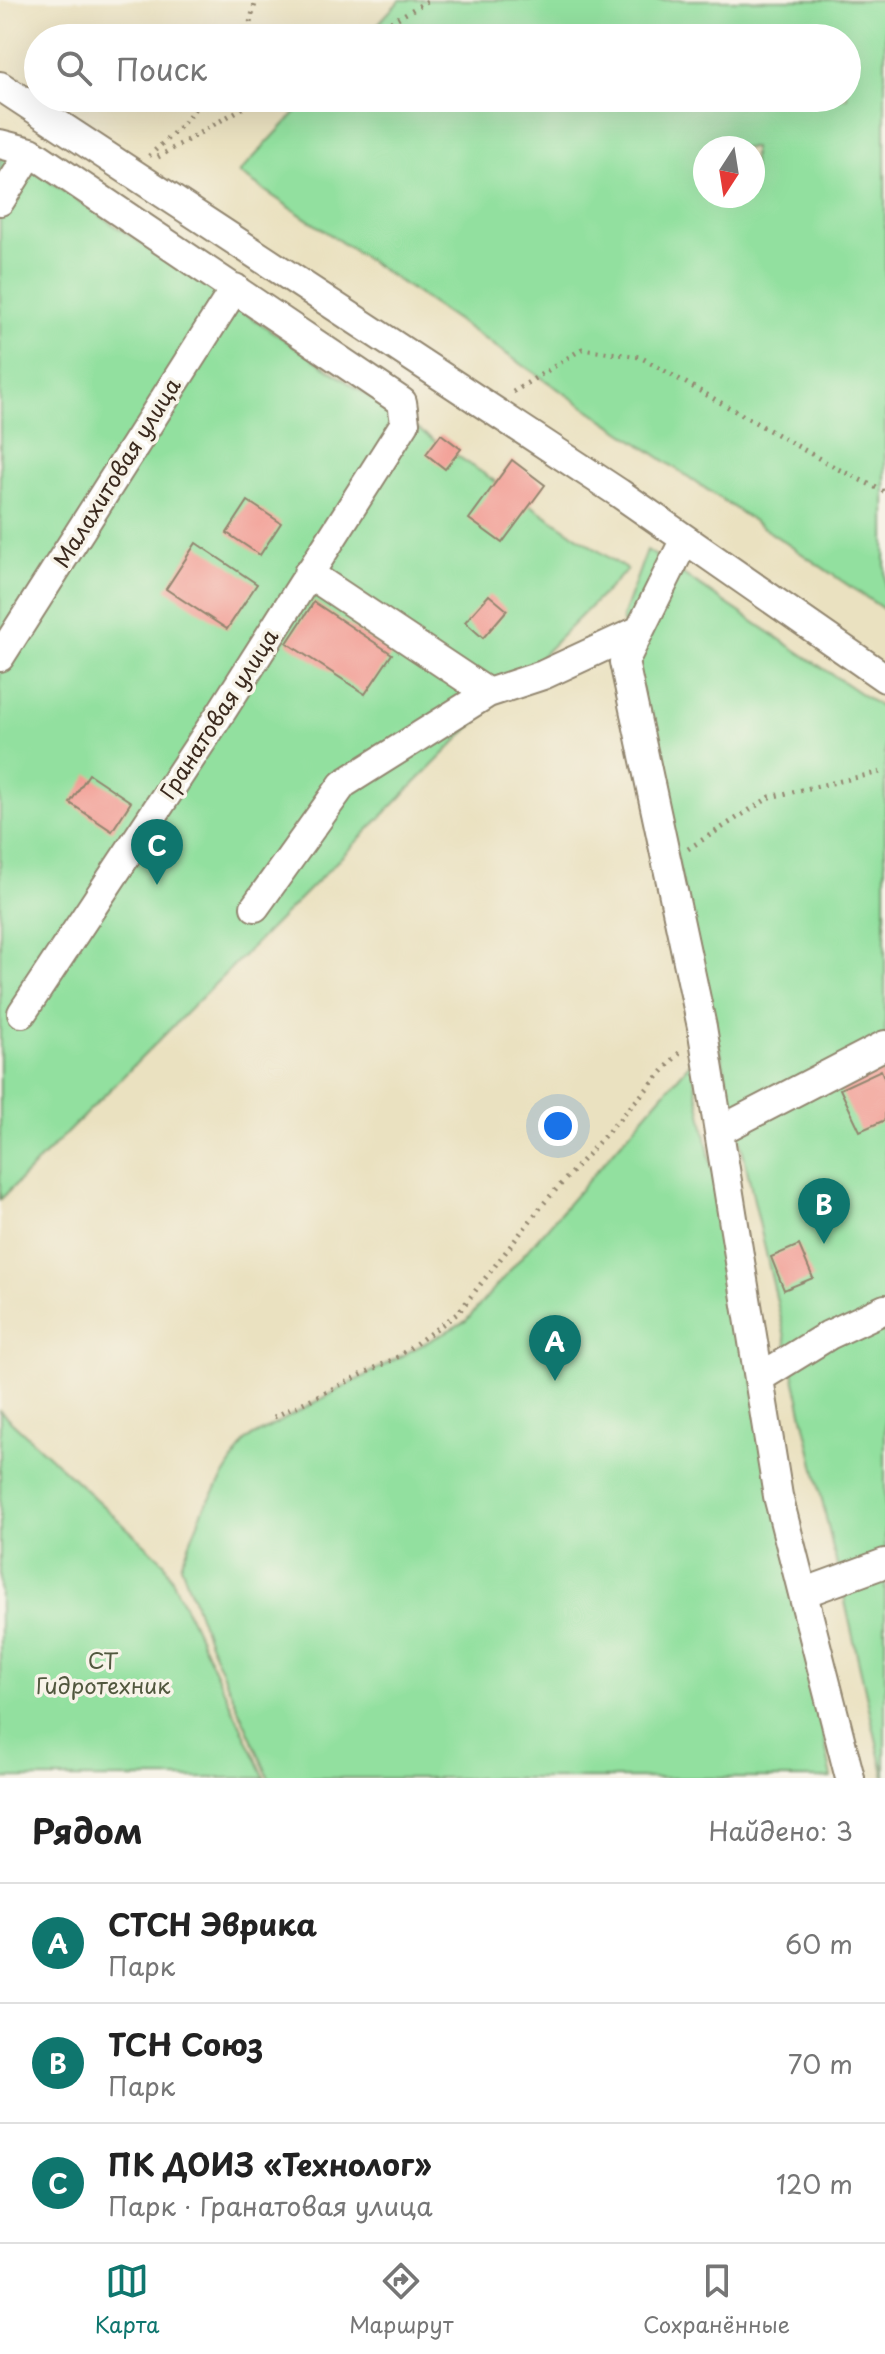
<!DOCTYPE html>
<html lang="ru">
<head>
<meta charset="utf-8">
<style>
	:root { --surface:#fff; --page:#f6f6f6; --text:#222; --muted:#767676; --line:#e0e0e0; --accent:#0f766e }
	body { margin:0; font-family:"Playpen Sans",sans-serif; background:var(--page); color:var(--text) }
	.compass { position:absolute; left:693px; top:136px; width:72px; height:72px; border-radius:50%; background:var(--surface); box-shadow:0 8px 32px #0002; rotate:192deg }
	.you { position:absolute; left:558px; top:1126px; width:28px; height:28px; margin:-20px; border:6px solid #fff; border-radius:50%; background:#1a73e8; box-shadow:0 0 0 12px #1a73e833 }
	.badge { display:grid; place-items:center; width:52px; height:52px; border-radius:50%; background:var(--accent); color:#fff; font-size:26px; font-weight:700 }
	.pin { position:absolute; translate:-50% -66px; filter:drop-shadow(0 2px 4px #0008) }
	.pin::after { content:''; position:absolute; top:42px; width:28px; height:24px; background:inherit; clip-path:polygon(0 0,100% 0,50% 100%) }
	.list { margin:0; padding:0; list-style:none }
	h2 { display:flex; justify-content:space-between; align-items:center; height:104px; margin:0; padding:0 32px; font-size:34px }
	h2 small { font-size:26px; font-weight:400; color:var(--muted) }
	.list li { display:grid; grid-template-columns:52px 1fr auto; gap:24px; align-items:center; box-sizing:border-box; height:120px; padding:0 32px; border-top:2px solid var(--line) }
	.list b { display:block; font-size:30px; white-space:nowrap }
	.list p { margin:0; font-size:26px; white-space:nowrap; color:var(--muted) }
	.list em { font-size:26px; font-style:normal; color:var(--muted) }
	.icon { flex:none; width:44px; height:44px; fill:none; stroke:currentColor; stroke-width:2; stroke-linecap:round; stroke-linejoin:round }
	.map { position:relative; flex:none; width:885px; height:1778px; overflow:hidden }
	.search { position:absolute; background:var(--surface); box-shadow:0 8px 32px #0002; left:24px; right:24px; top:24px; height:88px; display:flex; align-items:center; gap:20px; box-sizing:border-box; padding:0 28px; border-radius:44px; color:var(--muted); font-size:30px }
	.sheet { height:464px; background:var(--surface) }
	nav { display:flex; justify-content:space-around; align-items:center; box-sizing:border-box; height:112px; border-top:2px solid var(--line); background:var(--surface); font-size:22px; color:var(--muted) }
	nav a { display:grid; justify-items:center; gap:4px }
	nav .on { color:var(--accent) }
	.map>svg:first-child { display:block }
	.green { fill:#92e09f; stroke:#66855e; stroke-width:2; fill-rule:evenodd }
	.building { fill:#f29a91 }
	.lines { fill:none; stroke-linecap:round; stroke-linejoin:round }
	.minor-casing { stroke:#92866f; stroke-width:32 }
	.path { stroke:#92866f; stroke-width:5; stroke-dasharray:2 6; stroke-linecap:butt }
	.minor { stroke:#fff; stroke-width:28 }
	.labels { text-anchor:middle; stroke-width:7; stroke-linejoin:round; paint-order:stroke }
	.street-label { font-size:22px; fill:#3b2a1e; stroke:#f7f3e8 }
	.park-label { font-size:22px; fill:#51583e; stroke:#f7f3e8 }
</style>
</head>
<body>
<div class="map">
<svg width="885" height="1778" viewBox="0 0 885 1778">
	<rect width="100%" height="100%" fill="#f7f3e8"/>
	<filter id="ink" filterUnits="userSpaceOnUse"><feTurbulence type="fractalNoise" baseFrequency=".0125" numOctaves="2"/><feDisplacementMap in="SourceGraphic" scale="16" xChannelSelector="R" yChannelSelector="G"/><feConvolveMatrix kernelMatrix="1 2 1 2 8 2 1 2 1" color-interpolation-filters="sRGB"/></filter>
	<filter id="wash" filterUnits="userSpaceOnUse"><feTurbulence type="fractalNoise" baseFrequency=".006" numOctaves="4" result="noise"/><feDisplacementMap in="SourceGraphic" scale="32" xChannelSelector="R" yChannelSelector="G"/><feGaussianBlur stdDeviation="1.8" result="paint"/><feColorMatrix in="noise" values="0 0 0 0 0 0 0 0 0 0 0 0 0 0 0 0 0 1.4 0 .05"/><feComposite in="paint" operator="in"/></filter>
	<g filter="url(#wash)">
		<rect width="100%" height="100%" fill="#eae1c0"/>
		<path class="green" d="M400,0H885V610L239,173L309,98H847V38H365ZM753,148V196H705V148Z
			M0,158L19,161L627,570L0,1200Z
			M647,550L885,710V1778L622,618Z
			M691,1062L832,1778H269L209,1643L181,1565L203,1510L246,1440L466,1321Z
			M0,1411L164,1562L265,1778H0Z"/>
		<g id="blocks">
			<path class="building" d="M441,434L461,449L445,469L426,454Z
				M512,460L545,485L502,543L469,519Z
				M248,501L281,523L260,555L227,533Z
				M196,543L257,584L227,629L166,589Z
				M489,595L507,610L483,638L465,622Z
				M314,602L392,654L365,694L287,643Z
				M89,774L131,802L112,831L70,803Z
				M881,1070L885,1080V1120L860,1131L840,1089Z
				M799,1245L813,1278L784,1290L771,1257Z"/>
		</g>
	</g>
	<g filter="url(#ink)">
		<use href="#blocks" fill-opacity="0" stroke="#92866f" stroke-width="2"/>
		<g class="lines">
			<defs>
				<path id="minor" d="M0,86L619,493L885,678
					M0,144L31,152L402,402L405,423L222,711L22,1013
					M0,201L31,152
					M685,539L624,662L702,1027L778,1496L850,1778
					M308,573L488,693
					M0,657L235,288
					M255,907L343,784L488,693L543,675L640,630
					M719,1131L885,1045
					M759,1378L829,1335L885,1309
					M803,1593L885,1563"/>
			</defs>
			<use href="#minor" class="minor-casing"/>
			<path class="path" d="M246,38L256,0
				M363,38L429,0
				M149,156L181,126L203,98
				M158,157L260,98
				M513,392L582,349L640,357L836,468L885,492
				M688,849L770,797L885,771
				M274,1417L396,1358L458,1313L544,1203L680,1052"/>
			<use href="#minor" class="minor"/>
		</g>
	</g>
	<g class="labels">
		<g class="street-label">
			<text transform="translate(117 473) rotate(-58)" y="8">Малахитовая улица</text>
			<text transform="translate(219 714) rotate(-57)" y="8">Гранатовая улица</text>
		</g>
		<g class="park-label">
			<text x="103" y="1669">СТ<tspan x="103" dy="25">Гидротехник</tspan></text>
		</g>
	</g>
</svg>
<svg class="compass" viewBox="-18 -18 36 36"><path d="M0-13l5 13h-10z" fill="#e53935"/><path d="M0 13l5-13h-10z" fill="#767676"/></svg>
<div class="you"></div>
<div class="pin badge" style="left:555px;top:1381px">A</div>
<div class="pin badge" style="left:824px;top:1244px">B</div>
<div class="pin badge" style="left:157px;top:885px">C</div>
<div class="search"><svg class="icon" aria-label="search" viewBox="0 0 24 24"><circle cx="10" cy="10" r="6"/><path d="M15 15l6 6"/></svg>Поиск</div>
</div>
<section class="sheet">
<h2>Рядом<small>Найдено: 3</small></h2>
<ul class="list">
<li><span class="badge">A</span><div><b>СТСН Эврика</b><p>Парк</p></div><em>60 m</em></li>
<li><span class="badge">B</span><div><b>ТСН Союз</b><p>Парк</p></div><em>70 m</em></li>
<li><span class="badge">C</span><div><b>ПК ДОИЗ «Технолог»</b><p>Парк · Гранатовая улица</p></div><em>120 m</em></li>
</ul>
</section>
<nav>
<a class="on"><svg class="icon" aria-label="map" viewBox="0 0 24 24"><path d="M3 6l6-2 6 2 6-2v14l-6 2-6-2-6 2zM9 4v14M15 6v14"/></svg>Карта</a>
<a><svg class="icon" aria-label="directions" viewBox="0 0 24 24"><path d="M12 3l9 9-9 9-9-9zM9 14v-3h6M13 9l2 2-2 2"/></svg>Маршрут</a>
<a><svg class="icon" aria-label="saved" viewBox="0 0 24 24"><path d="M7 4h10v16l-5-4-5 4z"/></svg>Сохранённые</a>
</nav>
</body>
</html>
